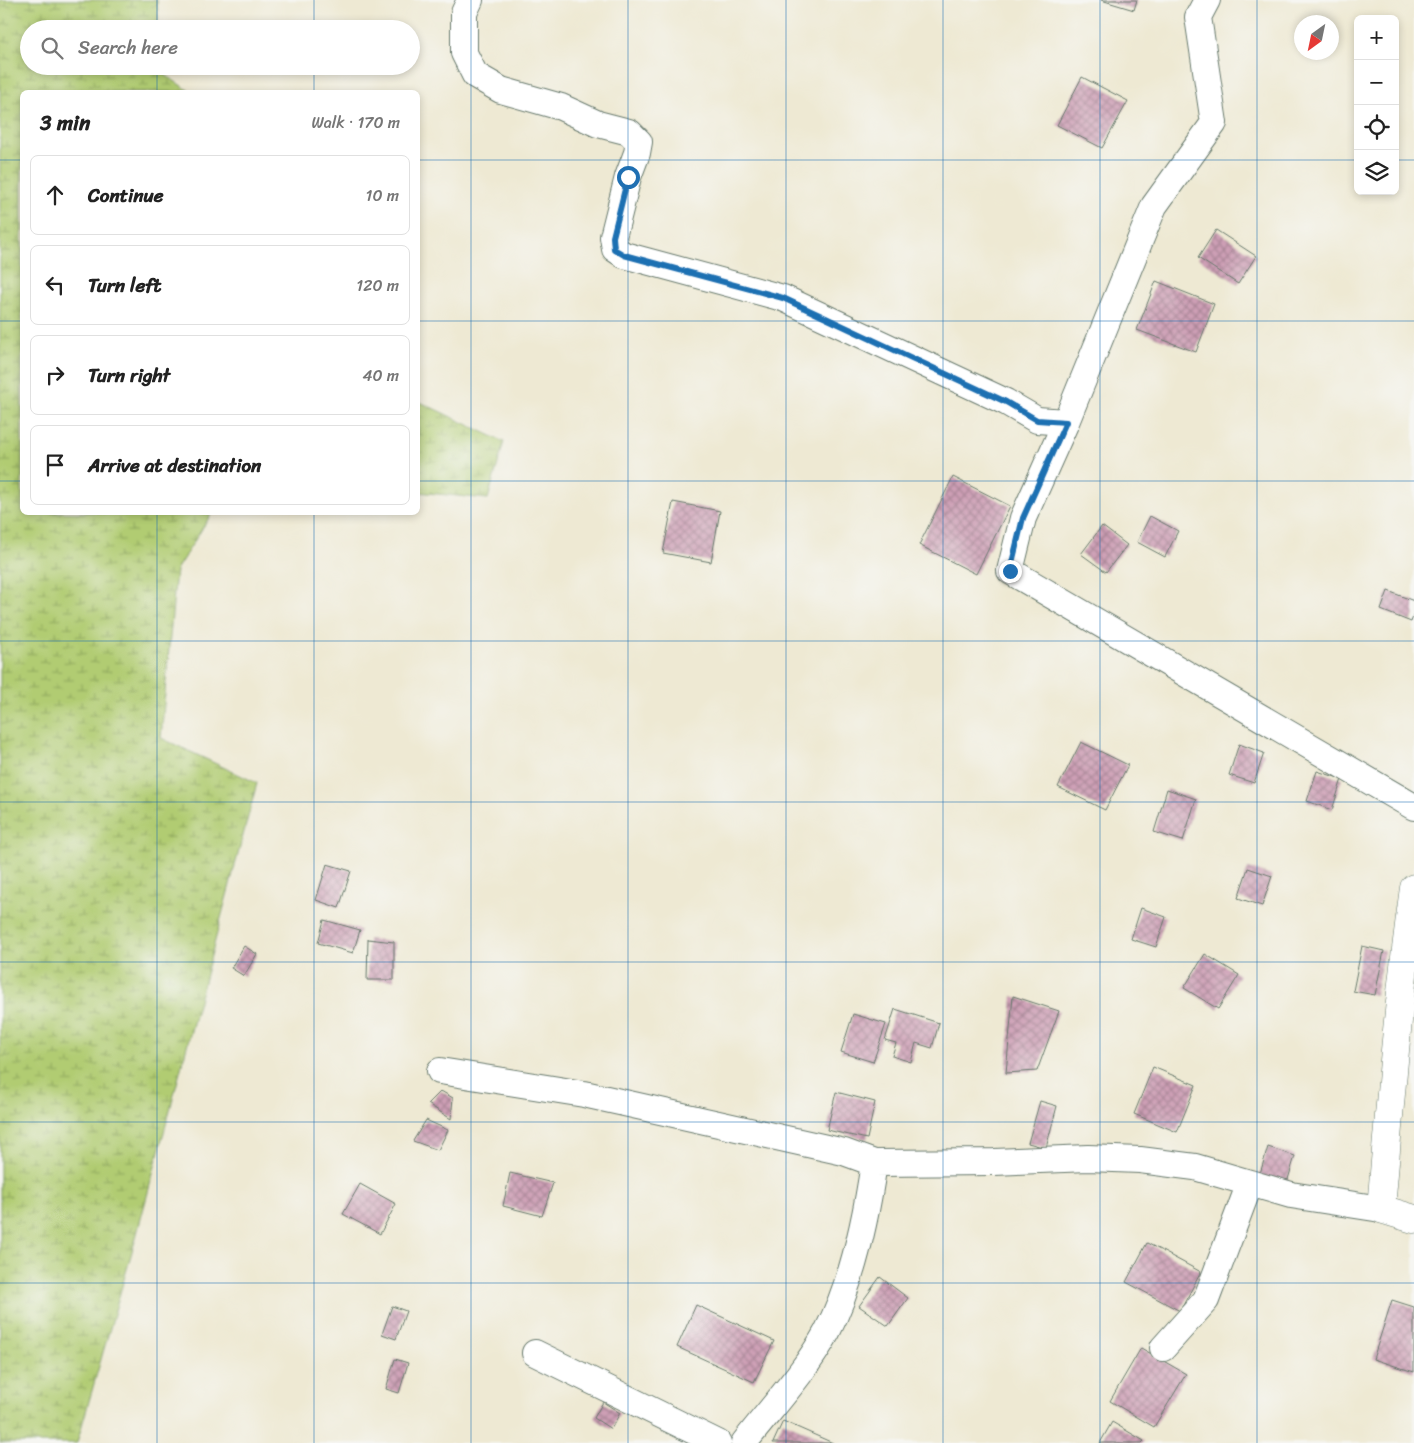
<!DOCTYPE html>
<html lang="en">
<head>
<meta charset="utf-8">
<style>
	:root { --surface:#fff; --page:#f6f6f6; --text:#222; --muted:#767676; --line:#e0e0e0 }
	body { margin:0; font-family:Sriracha,sans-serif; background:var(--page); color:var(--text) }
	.controls { position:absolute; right:15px; top:15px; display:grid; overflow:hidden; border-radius:8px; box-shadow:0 2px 8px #0003 }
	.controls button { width:45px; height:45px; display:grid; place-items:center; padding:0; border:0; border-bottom:1px solid var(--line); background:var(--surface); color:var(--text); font:25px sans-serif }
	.compass { position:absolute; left:1294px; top:15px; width:45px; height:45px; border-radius:50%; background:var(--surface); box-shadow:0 2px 8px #0003; rotate:213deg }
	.stop { position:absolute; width:15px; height:15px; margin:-11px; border:4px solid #1f6fb2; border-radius:50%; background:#fff }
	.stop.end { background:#1f6fb2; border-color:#fff; box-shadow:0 1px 5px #0008 }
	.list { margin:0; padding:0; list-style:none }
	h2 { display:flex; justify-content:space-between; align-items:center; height:65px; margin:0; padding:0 20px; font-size:21px }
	h2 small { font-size:16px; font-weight:400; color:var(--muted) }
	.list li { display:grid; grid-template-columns:32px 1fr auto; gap:15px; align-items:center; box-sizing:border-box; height:80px; margin:0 10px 10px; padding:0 10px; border:1px solid var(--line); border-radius:8px }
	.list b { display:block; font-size:19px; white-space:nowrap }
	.list em { font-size:16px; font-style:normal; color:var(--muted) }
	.icon { flex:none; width:28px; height:28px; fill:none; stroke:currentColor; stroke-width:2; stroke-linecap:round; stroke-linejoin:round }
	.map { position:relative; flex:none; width:1414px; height:1443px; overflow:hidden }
	.search { position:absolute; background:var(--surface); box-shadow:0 2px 8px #0003; left:20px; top:20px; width:400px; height:55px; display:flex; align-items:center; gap:12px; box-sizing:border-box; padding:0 18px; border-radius:28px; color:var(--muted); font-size:19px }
	.panel { position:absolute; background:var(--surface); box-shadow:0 2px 8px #0003; left:20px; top:90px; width:400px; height:425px; border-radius:8px }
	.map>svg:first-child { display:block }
	.wetland { fill:url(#wetland-marsh); stroke:#688453 }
	.building { fill:url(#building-cross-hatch) }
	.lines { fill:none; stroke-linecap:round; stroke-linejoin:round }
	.street-casing { stroke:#67796c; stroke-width:28 }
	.secondary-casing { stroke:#67796c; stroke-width:29 }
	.street { stroke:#fff; stroke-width:26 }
	.secondary { stroke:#fff; stroke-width:28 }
	.route { stroke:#1f6fb2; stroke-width:6 }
	.grid { fill:none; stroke:#1f6fb2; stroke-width:1; stroke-opacity:0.55 }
</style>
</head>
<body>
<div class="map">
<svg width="1414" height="1443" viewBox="0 0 1414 1443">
	<defs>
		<pattern id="wetland-marsh" width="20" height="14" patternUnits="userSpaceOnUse" patternTransform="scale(1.25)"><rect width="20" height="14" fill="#b1cc72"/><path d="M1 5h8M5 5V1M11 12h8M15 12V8" fill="none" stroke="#8fa75e"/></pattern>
		<pattern id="building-cross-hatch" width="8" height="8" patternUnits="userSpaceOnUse" patternTransform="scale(1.25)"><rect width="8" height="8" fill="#cd9fb5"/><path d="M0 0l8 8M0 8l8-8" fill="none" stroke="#a68394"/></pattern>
	</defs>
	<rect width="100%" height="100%" fill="#f6f6f2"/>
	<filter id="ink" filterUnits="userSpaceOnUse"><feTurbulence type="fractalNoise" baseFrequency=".02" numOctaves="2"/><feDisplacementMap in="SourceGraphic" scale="10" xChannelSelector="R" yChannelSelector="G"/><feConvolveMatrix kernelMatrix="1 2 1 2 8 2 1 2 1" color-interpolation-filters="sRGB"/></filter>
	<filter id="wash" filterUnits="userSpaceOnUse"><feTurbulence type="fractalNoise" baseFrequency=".0096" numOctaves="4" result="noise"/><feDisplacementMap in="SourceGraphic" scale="20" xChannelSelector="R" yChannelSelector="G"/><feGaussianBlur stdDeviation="1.12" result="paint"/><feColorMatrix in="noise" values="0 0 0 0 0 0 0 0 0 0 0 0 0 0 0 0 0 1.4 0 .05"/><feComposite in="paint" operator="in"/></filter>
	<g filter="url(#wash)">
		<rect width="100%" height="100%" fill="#eee9d3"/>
		<path class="wetland" d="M0,0H157L159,29H29V66H161L162,73L191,92H22V512L212,513L176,570L161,738L257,783L135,1241L77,1443H0Z
			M418,401L504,442L488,499L418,492Z"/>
		<g id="blocks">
			<path class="building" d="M1101,0H1137L1134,10Z
				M1082,77L1128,101L1102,148L1057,125Z
				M1216,230L1256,256L1238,284L1198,258Z
				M1156,281L1214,304L1196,352L1137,330Z
				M953,477L1010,506L976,574L919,545Z
				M673,502L720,511L711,562L663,553Z
				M1150,516L1178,531L1165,557L1137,542Z
				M1102,526L1127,545L1106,572L1081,554Z
				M1388,591L1414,601V614L1411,622L1381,610Z
				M1081,742L1128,765L1105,810L1058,787Z
				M1239,744L1264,753L1254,783L1229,775Z
				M1317,771L1342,779L1332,810L1307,801Z
				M1167,789L1196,799L1183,841L1154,832Z
				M327,864L351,871L339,908L316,900Z
				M1248,868L1272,876L1262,906L1238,898Z
				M1141,908L1166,917L1156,947L1131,939Z
				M324,920L360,930L353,953L318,943Z
				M368,939L394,942V980H367Z
				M244,946L257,954L244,976L231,968Z
				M1362,946L1384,951L1375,995L1353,991Z
				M1205,954L1239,975L1218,1009L1184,988Z
				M1013,996L1059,1011L1037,1071L1006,1073Z
				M895,1009L939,1023L932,1048L916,1043L911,1062L892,1056L896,1043L885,1040Z
				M853,1014L886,1024L873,1062L841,1052Z
				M1153,1067L1196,1085L1177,1132L1134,1114Z
				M441,1091L453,1098L451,1119L428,1104Z
				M836,1092L875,1102L867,1139L827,1130Z
				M1040,1101L1057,1106L1046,1148L1028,1143Z
				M426,1120L448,1130L438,1150L413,1141Z
				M1268,1147L1295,1156L1286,1186L1259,1177Z
				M510,1173L553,1183L542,1216L503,1206Z
				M360,1184L396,1204L380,1234L343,1214Z
				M1147,1243L1201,1272L1180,1311L1126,1282Z
				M880,1277L908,1298L888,1326L859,1306Z
				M1392,1300L1414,1307V1372L1373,1359Z
				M696,1305L774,1341L754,1382L677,1347Z
				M392,1306L406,1311L396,1339L382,1334Z
				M1141,1348L1186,1374L1154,1427L1110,1401Z
				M395,1359L408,1363L399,1393L386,1389Z
				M603,1402L620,1413L611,1429L594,1418Z
				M783,1421L833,1443H773Z
				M1112,1422L1144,1441L1142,1443H1100Z"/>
		</g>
	</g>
	<g filter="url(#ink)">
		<use href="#blocks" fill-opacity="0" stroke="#67796c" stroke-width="1"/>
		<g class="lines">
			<defs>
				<path id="street" d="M470,0L464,13V53L475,75L501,90L561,107L598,124L629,132L639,142L637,153L628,177L613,237L615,249L624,255L783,298L1006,402L1037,420L1066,422
					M1207,0L1198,17L1214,123L1154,206L1066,422L1023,518L1010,571L1414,807
					M440,1071L584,1094L844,1152L874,1163L994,1162L1088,1158L1140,1160L1195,1167L1291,1195L1381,1209
					M1163,1348L1206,1300L1250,1183
					M535,1353L718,1443
					M744,1443C772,1407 805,1372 827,1332C853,1282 866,1218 874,1163"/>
				<path id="secondary" d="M1414,888C1399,994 1390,1102 1381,1209L1414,1219"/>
			</defs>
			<use href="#street" class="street-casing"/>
			<use href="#secondary" class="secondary-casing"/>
			<use href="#street" class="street"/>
			<use href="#secondary" class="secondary"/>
		</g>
	</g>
	<g class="lines" filter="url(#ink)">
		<path class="route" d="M628,177L613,237L614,249L624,255L783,298L1006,402L1037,420L1066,422L1023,518L1010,571"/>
	</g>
	<path class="grid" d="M157,0V29M314,0V29M471,0V1443M628,0V1443M786,0V1443M943,0V1443M1100,0V1443M1257,0V1443M157,66V92M314,66V92M0,160H22M418,160H1358M1395,160H1414M0,321H22M418,321H1414M0,481H22M418,481H1414M157,512V1443M314,512V1443M0,641H1414M0,802H1414M0,962H1414M0,1122H1414M0,1283H1414"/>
</svg>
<div class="controls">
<button>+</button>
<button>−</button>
<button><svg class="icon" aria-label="locate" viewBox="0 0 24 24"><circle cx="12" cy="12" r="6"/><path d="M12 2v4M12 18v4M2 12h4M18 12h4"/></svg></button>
<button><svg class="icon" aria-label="layers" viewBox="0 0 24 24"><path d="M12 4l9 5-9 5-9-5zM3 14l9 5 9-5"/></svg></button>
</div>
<svg class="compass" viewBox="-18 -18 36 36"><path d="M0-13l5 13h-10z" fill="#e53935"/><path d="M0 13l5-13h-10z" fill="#767676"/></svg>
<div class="stop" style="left:628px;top:177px"></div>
<div class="stop end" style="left:1010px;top:571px"></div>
<div class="search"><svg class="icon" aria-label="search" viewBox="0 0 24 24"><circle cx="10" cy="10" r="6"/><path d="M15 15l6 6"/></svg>Search here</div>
<section class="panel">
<h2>3 min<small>Walk · 170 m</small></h2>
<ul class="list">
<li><svg class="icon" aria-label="ahead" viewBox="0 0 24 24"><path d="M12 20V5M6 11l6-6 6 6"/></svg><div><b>Continue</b></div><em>10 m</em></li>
<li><svg class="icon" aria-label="left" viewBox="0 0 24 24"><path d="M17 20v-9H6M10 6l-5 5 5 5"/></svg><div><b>Turn left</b></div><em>120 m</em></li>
<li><svg class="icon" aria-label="right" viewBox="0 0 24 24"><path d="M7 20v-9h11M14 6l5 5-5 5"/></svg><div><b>Turn right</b></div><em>40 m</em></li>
<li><svg class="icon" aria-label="arrive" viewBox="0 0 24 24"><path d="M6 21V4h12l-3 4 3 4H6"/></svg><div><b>Arrive at destination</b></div></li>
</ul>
</section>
</div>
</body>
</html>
